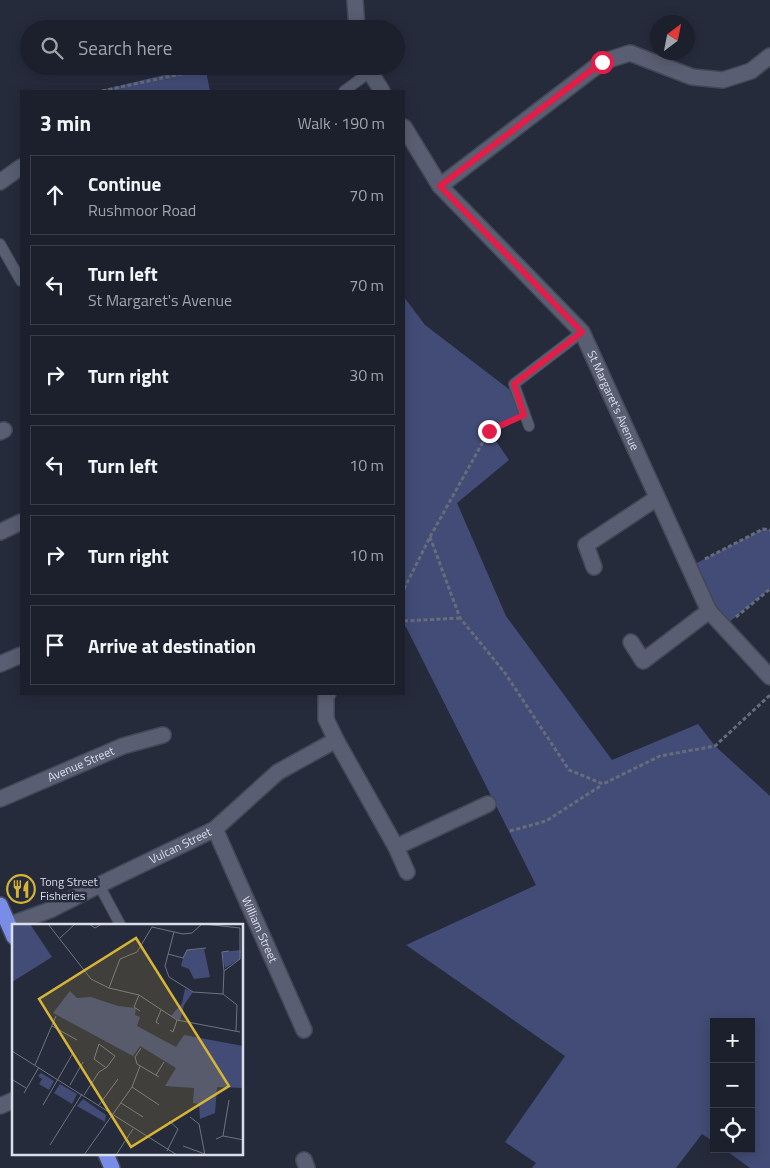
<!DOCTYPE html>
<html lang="en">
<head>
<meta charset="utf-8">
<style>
	:root { --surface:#1c202d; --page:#252835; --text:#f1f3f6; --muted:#a0a3aa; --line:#3a3e49 }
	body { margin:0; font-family:"Titillium Web",sans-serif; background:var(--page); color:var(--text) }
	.controls { position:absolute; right:15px; bottom:15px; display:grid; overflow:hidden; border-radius:0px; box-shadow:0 2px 12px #0003 }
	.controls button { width:45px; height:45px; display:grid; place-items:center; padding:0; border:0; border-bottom:1px solid var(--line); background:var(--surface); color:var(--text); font:25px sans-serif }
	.compass { position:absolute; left:650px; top:15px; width:45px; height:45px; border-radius:50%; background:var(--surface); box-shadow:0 2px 12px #0003; rotate:32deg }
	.stop { position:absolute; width:15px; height:15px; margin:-11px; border:4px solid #e11d48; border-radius:50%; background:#fff }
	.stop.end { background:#e11d48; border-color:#fff; box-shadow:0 1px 5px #0008 }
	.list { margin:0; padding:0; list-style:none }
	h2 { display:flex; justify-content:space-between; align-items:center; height:65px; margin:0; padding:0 20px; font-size:21px }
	h2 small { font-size:16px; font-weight:400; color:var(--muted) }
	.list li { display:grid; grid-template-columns:32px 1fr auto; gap:15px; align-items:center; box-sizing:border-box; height:80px; margin:0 10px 10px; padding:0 10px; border:1px solid var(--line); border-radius:0px }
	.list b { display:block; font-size:19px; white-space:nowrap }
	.list p { margin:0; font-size:16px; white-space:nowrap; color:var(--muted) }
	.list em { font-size:16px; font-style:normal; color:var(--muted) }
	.icon { flex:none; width:28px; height:28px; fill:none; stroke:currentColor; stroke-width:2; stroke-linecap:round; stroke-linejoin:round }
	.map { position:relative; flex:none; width:770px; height:1168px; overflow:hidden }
	.search { position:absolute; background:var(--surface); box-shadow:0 2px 12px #0003; left:20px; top:20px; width:385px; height:55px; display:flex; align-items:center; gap:12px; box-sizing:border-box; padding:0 18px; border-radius:28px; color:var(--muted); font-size:19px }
	.panel { position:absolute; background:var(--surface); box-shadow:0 2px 12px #0003; left:20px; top:90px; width:385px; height:605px; border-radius:0px }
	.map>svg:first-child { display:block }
	.green { fill:#424c76 }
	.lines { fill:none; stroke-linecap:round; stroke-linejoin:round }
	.lane-casing { stroke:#444856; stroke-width:12 }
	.street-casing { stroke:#444856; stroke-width:18 }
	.highway-casing { stroke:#444856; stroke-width:18 }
	.path { stroke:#676c7a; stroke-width:3; stroke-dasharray:4 2.5; stroke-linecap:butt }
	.lane { stroke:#595e72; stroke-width:10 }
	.street { stroke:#595e72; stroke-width:15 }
	.highway { stroke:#798ce6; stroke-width:15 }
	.route { stroke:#e11d48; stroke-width:6 }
	.labels { text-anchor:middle; stroke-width:5; stroke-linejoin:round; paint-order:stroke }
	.street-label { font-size:12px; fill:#dadee9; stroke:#262b3c }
	.poi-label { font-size:12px; fill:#dadee9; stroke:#262b3c; text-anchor:start }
	.inset-road { fill:none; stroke:#6e7381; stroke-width:1 }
	.view { fill:#d7b434; fill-opacity:0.15; stroke:#d7b434; stroke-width:2.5 }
	.inset-edge { fill:none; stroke:#dadee9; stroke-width:2.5 }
</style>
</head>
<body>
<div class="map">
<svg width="770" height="1168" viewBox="0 0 770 1168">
	<rect width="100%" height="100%" fill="#262b3c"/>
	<path class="green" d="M200,66H205L210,91H98Z
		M404,297L425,325L518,396L525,415L489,431L509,460L457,503L506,616L612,760L698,724L715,746L770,796V1168H750L724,1149H751V1022H714V1142L702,1134L676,1168H532L536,1163L505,1142L565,1056L406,945L536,885L406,627H404Z
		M763,529L770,530V589L723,627L689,567Z"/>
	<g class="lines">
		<defs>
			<path id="lane" d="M344,91L370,72
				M0,244L21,281
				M529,426L514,384L582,332
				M99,885L121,926"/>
			<g id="street">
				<path d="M355,0L357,29"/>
				<path d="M368,66L370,72L382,91"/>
				<path id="s1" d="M404,127L440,186L582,332L709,611L770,677"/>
				<path d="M0,182L21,167"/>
				<path d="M440,186L602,62L630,53L692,77L723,80L751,71L770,56"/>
				<path d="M0,432L4,430"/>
				<path d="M0,532L21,522"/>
				<path d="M594,567L586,545L657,498"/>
				<path d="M631,642L643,661L709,611"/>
				<path d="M0,664L21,655"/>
				<path d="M328,694L326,696V719L336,740L396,847L407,872"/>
				<path id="s2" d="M0,799L123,746L163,735"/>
				<path id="s3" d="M215,829L304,1030"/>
				<path d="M396,847L488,804"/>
				<path id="s4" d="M9,925L50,910L99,885L215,829L278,772L336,740"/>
				<path d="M0,1106L14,1100"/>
				<path d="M304,1160L307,1168"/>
			</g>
			<path id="highway" d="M0,905L14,937
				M106,1154L112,1168"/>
		</defs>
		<use href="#lane" class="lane-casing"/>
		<use href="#street" class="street-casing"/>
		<use href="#highway" class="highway-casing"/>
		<path class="path" d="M102,91L218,66
			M430,537L460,618L505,673L569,770L603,784L660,756L715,746L770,695
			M705,559L763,529L770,530
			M404,589L430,537L489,431L513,420
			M736,617L770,589
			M404,621L460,618
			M510,831L546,821L602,785"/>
		<use href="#lane" class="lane"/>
		<use href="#street" class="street"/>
		<use href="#highway" class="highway"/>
	</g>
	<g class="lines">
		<path class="route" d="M489,431L524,415L514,384L582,332L440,186L602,62"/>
	</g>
	<defs>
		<symbol id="restaurant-ring" viewBox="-11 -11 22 22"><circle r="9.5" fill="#262b3c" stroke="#d7b434" stroke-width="1.5"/><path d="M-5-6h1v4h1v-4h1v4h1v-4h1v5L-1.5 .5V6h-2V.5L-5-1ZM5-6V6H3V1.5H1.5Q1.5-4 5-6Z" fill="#d7b434"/></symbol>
	</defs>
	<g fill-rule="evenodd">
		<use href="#restaurant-ring" x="5" y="873" width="32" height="32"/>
	</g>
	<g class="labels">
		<g class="street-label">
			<text dy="4" stroke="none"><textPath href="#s1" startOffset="348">St Margaret's Avenue</textPath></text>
			<text dy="4" stroke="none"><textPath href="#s2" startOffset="88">Avenue Street</textPath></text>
			<text dy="4" stroke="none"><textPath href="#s4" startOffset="189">Vulcan Street</textPath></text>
			<text dy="4" stroke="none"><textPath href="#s3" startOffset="110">William Street</textPath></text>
		</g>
		<g class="poi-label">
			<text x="40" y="886">Tong Street<tspan x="40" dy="14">Fisheries</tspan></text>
		</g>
	</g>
	<g transform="translate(12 924)">
		<rect width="231" height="231" fill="#262b3c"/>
		<path d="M0,0H18L40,33L0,58ZM192,25L198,53L182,55L177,45L169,42L171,34L175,26ZM229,26L228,35L213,44L210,28ZM173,65L181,68L172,81L168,97L159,92L170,79ZM58,67L65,74L79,73L106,82L124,84L123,91L128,93L125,102L164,123L172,111L231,122V164L205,163L203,189L188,195L187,180L181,179L182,164L153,162L164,144L128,122L121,132L41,89ZM29,149L42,157L37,166L27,160L30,155L26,152ZM48,160L65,170L60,180L42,169ZM71,175L94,191L93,198L65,182Z" fill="#424c76"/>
		<path class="inset-road" d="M36,0L79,55L97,64L127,71L165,96L228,108M77,0L83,4L90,0M192,0L228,4V35L212,47L211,70L225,81L224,107M162,8L153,42L157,53L181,68L211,70M48,14L63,0M156,30L171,34L175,26L194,24M212,47L210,28L217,27M97,64L108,35L125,28L140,3L171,10L180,9L190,0M127,71L122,83L128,87M147,100L144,98L149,86M40,102L65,116M158,106L161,108L165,96M129,124L123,133L125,140L147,153M0,127L165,231M23,141L44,92M144,151L152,138M1,156L14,164M58,161L71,138M120,163L147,181M12,169L27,143M72,171L87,148L95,143L98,139L103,132L87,120L82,135L93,143M109,179L131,193M31,181L61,129M87,181L106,155M178,193L187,200L193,231M211,212L217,176M204,215L211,212L232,216M38,221L70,170M171,222L193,230M155,227L166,205L157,197M72,231L120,163L128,142M104,231L121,205"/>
		<path class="view" d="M124,14L217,162L119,223L27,75Z"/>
		<rect width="231" height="231" class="inset-edge"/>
	</g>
</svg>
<div class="controls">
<button>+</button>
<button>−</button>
<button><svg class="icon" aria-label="locate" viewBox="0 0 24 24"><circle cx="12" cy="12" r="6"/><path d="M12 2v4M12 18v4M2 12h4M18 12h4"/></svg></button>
</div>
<svg class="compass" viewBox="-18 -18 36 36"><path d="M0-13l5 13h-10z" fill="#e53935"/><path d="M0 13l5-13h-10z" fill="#a0a3aa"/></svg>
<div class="stop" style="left:602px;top:62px"></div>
<div class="stop end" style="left:489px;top:431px"></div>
<div class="search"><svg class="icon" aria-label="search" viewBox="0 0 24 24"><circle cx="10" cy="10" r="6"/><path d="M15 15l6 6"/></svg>Search here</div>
<section class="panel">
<h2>3 min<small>Walk · 190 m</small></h2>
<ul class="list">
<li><svg class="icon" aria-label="ahead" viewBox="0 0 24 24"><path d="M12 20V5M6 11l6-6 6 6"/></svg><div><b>Continue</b><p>Rushmoor Road</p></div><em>70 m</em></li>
<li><svg class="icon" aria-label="left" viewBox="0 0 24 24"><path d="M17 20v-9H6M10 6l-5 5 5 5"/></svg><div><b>Turn left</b><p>St Margaret's Avenue</p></div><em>70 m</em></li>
<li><svg class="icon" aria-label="right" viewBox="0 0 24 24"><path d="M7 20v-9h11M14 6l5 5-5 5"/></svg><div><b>Turn right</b></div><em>30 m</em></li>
<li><svg class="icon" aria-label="left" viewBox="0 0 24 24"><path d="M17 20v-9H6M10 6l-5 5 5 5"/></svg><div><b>Turn left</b></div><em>10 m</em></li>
<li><svg class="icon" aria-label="right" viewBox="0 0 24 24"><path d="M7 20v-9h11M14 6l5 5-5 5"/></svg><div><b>Turn right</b></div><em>10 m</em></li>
<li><svg class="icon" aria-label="arrive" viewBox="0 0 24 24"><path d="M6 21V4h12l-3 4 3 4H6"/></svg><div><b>Arrive at destination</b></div></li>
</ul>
</section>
</div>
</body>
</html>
